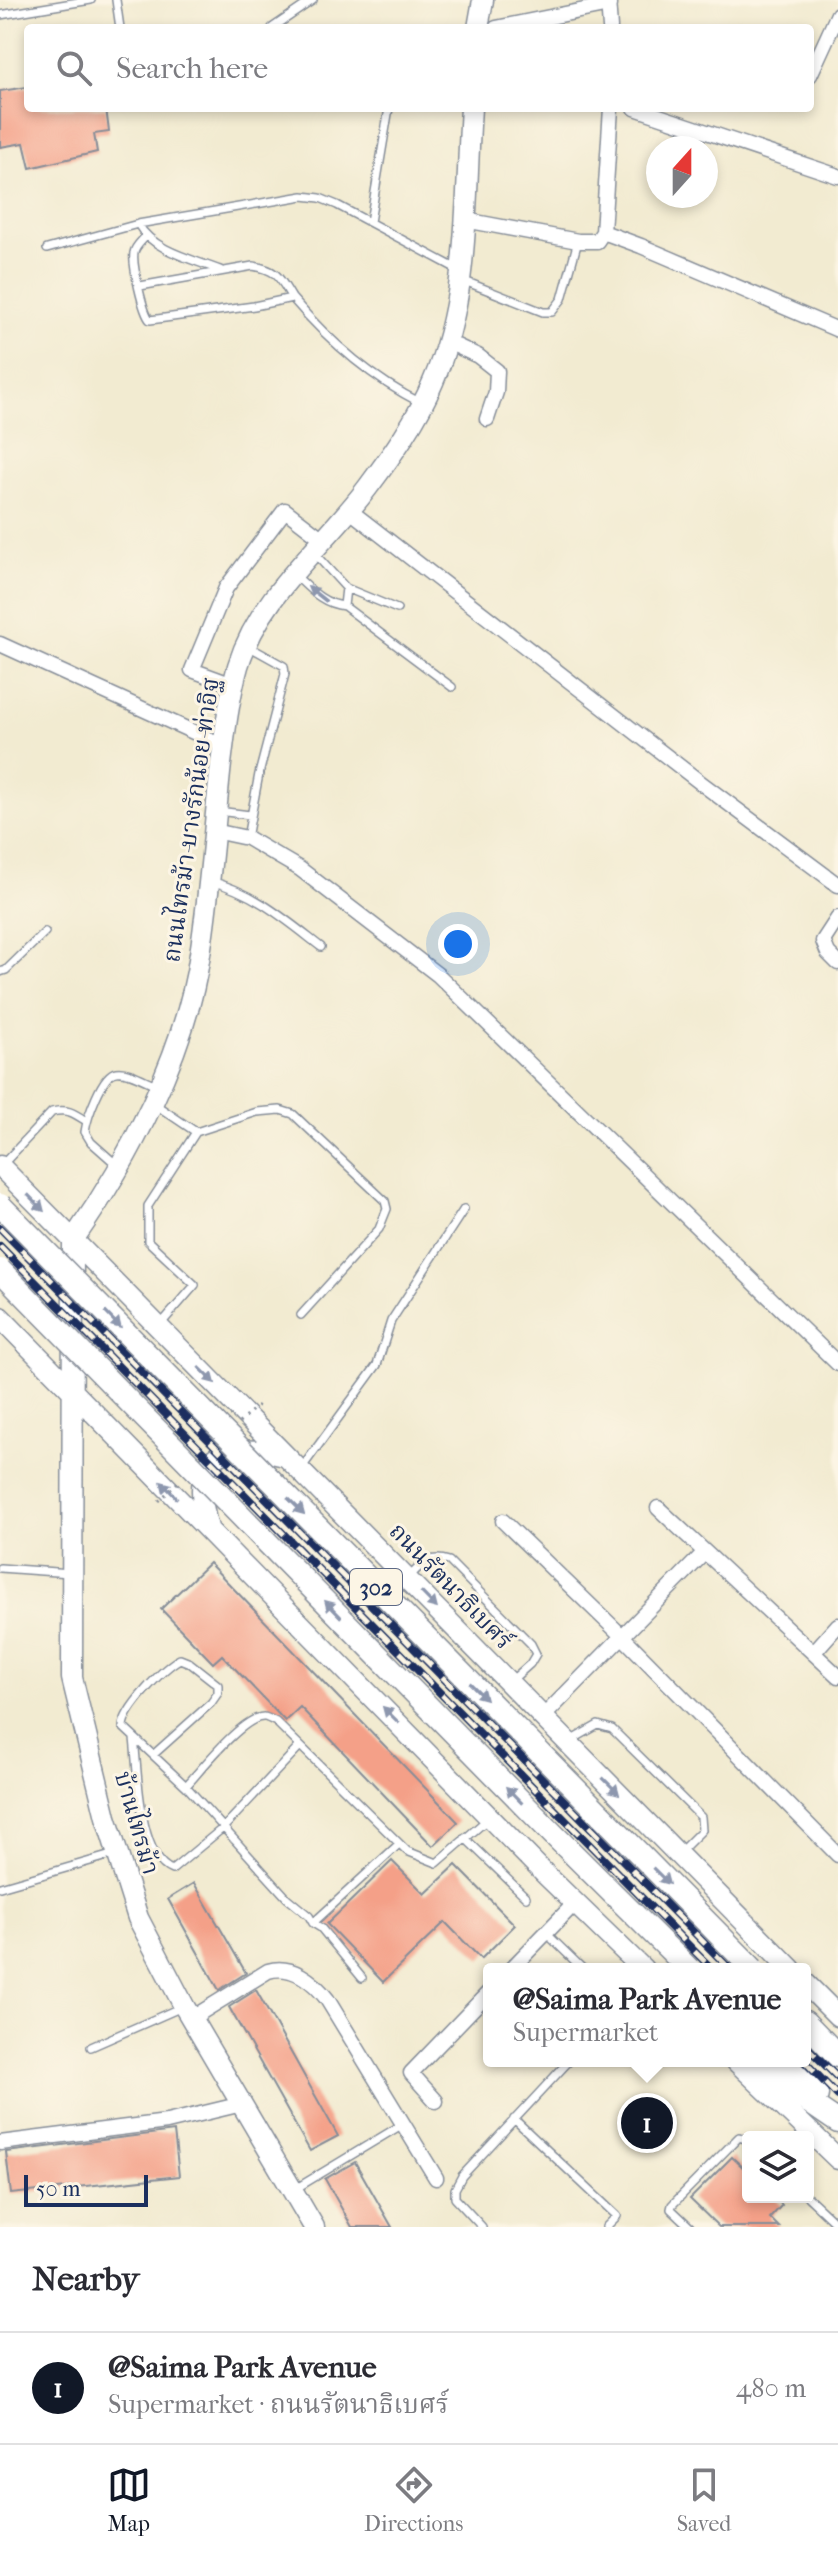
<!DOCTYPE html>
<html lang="en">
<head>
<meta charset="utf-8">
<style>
	:root { --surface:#fff; --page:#f7f7f7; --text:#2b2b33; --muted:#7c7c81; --line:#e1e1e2; --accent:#111827 }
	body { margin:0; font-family:"IM FELL French Canon","Noto Serif Thai",serif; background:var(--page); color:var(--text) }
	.controls { position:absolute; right:24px; bottom:24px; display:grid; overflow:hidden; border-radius:8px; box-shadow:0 4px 12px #0003 }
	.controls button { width:72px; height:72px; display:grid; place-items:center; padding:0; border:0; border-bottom:2px solid var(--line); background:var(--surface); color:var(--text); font:40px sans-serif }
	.compass { position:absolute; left:646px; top:136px; width:72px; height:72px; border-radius:50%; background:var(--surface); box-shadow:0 4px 12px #0003; rotate:21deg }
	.scale { position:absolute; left:24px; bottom:20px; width:124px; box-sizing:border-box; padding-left:8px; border:4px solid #1b2f5e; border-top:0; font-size:22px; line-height:28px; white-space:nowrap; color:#1b2f5e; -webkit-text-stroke:6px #fcf5e5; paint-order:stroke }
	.you { position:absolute; left:458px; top:944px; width:28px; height:28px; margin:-20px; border:6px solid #fff; border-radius:50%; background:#1a73e8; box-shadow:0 0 0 12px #1a73e833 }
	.badge { display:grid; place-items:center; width:52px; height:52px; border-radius:50%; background:var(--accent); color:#fff; font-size:26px; font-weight:700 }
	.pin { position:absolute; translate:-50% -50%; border:4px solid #fff; box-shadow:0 2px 8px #0006 }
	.popup { position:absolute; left:483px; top:1963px; width:328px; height:104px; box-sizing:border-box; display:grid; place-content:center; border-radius:8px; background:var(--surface); filter:drop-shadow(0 2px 6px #0005); font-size:26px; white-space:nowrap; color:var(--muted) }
	.popup b { font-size:30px; color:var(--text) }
	.popup::after { content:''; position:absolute; left:50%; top:100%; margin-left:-16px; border:16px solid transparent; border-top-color:var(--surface) }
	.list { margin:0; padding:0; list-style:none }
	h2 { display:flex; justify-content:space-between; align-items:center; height:104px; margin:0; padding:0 32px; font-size:34px }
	h2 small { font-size:26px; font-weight:400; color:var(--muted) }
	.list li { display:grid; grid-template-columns:52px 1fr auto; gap:24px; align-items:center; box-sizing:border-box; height:112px; padding:0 32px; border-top:2px solid var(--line) }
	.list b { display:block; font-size:30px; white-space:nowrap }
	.list p { margin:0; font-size:26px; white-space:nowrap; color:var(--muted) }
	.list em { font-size:26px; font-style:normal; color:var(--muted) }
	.icon { flex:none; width:44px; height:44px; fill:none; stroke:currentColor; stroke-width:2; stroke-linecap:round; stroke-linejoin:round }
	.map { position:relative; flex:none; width:838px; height:2227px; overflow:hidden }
	.search { position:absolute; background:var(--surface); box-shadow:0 4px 12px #0003; left:24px; right:24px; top:24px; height:88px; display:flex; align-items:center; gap:20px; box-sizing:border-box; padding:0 28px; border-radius:8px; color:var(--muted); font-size:30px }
	.sheet { height:216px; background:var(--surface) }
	nav { display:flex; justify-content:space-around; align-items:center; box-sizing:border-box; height:112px; border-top:2px solid var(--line); background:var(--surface); font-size:22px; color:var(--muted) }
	nav a { display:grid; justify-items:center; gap:4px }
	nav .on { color:var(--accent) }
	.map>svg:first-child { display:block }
	.building { fill:#f4a088 }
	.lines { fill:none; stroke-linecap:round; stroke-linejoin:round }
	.lane-casing { stroke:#868d98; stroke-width:10 }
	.street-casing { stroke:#868d98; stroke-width:17 }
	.secondary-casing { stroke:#868d98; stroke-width:23 }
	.primary-casing { stroke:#868d98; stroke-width:25 }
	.lane { stroke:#fff; stroke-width:7 }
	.street { stroke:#fff; stroke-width:14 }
	.secondary { stroke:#fff; stroke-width:20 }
	.primary { stroke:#fff; stroke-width:22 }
	.rail-casing { stroke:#1b2f5e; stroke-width:8 }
	.rail { stroke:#fcf5e5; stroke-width:5; stroke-dasharray:15; stroke-linecap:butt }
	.primary-bridge-casing { stroke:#868d98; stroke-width:25; stroke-linecap:butt }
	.path-bridge { stroke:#868d98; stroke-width:3; stroke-dasharray:2 6; stroke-linecap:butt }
	.primary-bridge { stroke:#fff; stroke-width:22 }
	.oneway { fill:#8d97ae }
	.labels { text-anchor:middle; stroke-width:6; stroke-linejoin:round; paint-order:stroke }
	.shield { fill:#fcf5e5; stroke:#5e6a86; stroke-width:2 }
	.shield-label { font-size:22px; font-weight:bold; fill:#1b2f5e }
	.street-label { font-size:24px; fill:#1b2f5e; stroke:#fcf5e5 }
</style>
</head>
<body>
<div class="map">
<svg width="838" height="2227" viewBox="0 0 838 2227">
	<rect width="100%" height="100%" fill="#fcf5e5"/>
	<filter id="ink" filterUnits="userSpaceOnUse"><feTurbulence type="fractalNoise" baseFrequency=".0125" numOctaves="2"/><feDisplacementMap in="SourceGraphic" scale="16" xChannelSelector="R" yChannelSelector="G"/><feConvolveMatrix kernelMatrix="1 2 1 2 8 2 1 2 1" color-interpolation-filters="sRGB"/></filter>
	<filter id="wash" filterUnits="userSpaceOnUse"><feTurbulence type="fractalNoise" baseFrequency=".006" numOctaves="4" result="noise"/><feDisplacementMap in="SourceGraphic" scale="32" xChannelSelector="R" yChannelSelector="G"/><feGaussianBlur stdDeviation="1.8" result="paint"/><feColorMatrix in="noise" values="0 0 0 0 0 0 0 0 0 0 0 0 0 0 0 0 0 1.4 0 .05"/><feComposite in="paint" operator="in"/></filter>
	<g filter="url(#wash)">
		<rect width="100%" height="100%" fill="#f2ebd1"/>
		<g id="blocks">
			<path class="building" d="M28,87V108H106L109,132L94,134L97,152L30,168L24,143L0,147V91Z
				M209,1563L458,1822L433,1846L300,1707L285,1721L222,1655L213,1663L161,1609Z
				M392,1861L425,1894L456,1865L515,1925L481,1959L445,1922L383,1982L327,1924Z
				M194,1883L246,1973L219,1990L168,1899Z
				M256,1990L338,2136L310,2151L229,2007Z
				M174,2131L179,2176L11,2194L6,2152Z
				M732,2157L748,2172V2197H774L782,2205L770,2218L779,2227H719L690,2199Z
				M355,2162L392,2227H352L325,2179Z"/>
		</g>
	</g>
	<g filter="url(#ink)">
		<use href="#blocks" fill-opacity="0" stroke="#868d98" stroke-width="2"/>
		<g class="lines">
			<defs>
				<path id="lane" d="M116,0L120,28
					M0,15L91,0
					M272,28L313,0
					M370,222L389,108
					M138,224C153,251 192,259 220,270
					M145,237C141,242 135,246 134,253C132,264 143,313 150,320L254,306L292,298C328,340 371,378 421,403
					M47,249L138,224L303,196L320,198L337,205L459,270
					M462,280L543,312H552L562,299L578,241
					M140,286L253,266C278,270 279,277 292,298
					M314,553L346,588L344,606
					M296,576C311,590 323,604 344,606L452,687
					M346,588L397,609
					M218,811L250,815
					M247,838L259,774L285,674L284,666L248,646
					M210,881C254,892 286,920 321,947
					M0,972L6,970L45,932
					M153,1103L196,1132
					M3,1164L52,1112C67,1108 74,1113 86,1121
					M117,1165L91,1142L85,1132C87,1118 102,1074 116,1072C129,1070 147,1082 159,1086
					M160,1325L195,1285L148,1241V1206L196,1132L257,1112L280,1110L293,1114L385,1201L387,1209L379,1229L301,1315
					M301,1469L377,1365L391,1321L464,1209
					M0,1568L70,1573
					M409,1577C423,1563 429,1555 449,1561L531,1644L536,1654L530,1664L512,1680
					M134,1738C138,1771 138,1857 172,1870L224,1827L300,1746
					M570,1741L598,1725L612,1729L701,1817L702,1830L680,1852
					M153,1755L211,1703L218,1693V1685L190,1663L180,1659C164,1667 123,1710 123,1727L186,1786L287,1898L309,1916L313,1923L399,1844
					M186,1786C200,1771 243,1716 264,1717C266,1717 274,1721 276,1722L407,1851L437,1863L489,1818
					M465,1838L526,1897
					M0,1887L115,1854
					M313,1923L321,1928L362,1978
					M546,1933L583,1969
					M91,2047L182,2007
					M514,2119L617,2216L606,2227
					M295,2189L403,2124
					M808,2197L838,2225
					M482,2227L455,2198V2189L462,2176L569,2061
					M690,2227L671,2209L672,2205L739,2137L748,2140"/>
				<path id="street" d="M608,0L610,28
					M496,28L609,5
					M810,75L838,14
					M635,108L838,176
					M465,220L578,241H597L603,232L611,108
					M603,232L641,246L838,330
					M448,342L478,356L497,371L496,392L487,419
					M349,510L701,783L838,885
					M0,644L224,746
					M233,685L192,670L226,588L285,510L324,540
					M214,831L247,838L300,869L438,975L838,1364
					M838,918L823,941L828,953L838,963
					M658,1508L838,1676
					M503,1521L621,1635L838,1855
					M813,1653L838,1625
					M543,1717L705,1552
					M511,1969L575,1903
					M192,2018L268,1971C292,1964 313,1981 327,1999L436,2178
					M436,2101L411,2073L489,1992
					M0,2143L167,2122L242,2104"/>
				<path id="secondary" d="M478,28L483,0
					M0,1166L791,1969
					M73,1240C129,1160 186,1052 200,954C210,891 214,827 221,764C225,731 229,698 238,666C260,594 324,546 368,487C392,455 417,420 433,382C470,297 465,199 471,108
					M73,1240L72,1678L106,1817L138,1918L184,2006L314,2227
					M0,1317L545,1874L643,1969
					M208,1528C188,1456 218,1440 285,1456
					M805,1983L838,2016
					M736,2061L838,2159"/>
				<path id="primary" d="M805,2022L838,2056
					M749,2061L838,2122
					M782,2061L817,2095"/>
			</defs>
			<use href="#lane" class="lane-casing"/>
			<use href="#street" class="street-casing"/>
			<use href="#secondary" class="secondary-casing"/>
			<use href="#primary" class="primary-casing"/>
			<use href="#lane" class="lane"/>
			<use href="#street" class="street"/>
			<use href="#secondary" class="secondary"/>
			<use href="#primary" class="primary"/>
			<defs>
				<path id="rail" d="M0,1228L730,1969
					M0,1246L712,1969
					M805,2045L838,2078
					M804,2061L838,2096"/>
			</defs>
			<use href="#rail" class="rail-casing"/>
			<use href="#rail" class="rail"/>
			<defs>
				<path id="primary-bridge" d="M0,1205L753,1969
					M0,1270L553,1834L689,1969"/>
			</defs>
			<use href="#primary-bridge" class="primary-bridge-casing"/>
			<path class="path-bridge" d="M239,1423L259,1404
				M159,1501L179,1481"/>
			<use href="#primary-bridge" class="primary-bridge"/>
		</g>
		<defs><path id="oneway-solid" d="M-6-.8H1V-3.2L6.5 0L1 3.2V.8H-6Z" transform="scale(2)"/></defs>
		<g class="oneway">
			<use href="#oneway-solid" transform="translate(317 594) rotate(-142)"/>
			<use href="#oneway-solid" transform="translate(36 1203) rotate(46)"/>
			<use href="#oneway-solid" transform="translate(113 1320) rotate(46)"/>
			<use href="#oneway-solid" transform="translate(207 1375) rotate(45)"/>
			<use href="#oneway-solid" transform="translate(169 1490) rotate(-134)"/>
			<use href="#oneway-solid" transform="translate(296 1506) rotate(45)"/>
			<use href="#oneway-solid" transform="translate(429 1600) rotate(46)"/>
			<use href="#oneway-solid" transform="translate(333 1609) rotate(-134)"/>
			<use href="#oneway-solid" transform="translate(478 1691) rotate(45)"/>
			<use href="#oneway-solid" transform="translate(391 1715) rotate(-135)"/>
			<use href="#oneway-solid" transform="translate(611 1786) rotate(45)"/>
			<use href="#oneway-solid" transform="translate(514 1795) rotate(-134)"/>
			<use href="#oneway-solid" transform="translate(661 1876) rotate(45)"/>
		</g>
	</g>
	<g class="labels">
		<rect class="shield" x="350" y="1569" width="52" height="36" rx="6"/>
		<g class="shield-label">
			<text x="376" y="1595">302</text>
		</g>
		<g class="street-label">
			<text transform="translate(191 820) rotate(-82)" y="8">ถนนไทรม้า-บางรักน้อย-ท่าอิฐ</text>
			<text transform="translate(451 1586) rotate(46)" y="8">ถนนรัตนาธิเบศร์</text>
			<text transform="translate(137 1823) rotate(74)" y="8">บ้านไทรม้า</text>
		</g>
	</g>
</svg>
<div class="controls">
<button><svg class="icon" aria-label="layers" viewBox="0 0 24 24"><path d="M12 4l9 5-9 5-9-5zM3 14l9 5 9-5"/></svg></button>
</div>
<svg class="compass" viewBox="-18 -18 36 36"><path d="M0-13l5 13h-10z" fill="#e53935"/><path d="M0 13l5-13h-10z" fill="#7c7c81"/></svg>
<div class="scale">50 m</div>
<div class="you"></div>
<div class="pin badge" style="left:647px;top:2123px">1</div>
<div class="popup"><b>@Saima Park Avenue</b>Supermarket</div>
<div class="search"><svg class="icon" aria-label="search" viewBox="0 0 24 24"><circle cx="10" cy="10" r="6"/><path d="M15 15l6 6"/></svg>Search here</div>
</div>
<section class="sheet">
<h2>Nearby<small></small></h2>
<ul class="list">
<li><span class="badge">1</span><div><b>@Saima Park Avenue</b><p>Supermarket · ถนนรัตนาธิเบศร์</p></div><em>480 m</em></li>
</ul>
</section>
<nav>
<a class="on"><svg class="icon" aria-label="map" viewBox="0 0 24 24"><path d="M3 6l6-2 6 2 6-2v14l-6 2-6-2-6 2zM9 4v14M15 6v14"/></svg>Map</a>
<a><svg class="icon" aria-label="directions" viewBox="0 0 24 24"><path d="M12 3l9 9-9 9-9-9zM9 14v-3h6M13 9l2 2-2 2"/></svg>Directions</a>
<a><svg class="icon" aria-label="saved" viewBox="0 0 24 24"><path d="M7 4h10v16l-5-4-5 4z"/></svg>Saved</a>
</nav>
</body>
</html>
